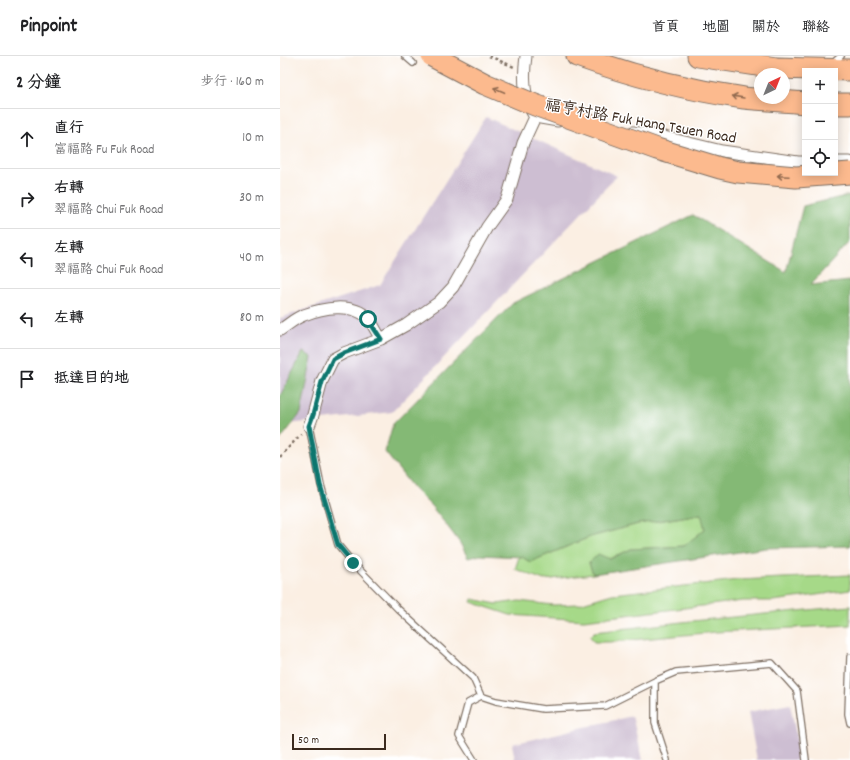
<!DOCTYPE html>
<html lang="zh-TW">
<head>
<meta charset="utf-8">
<style>
	:root { --surface:#fff; --page:#f2f2f2; --text:#202124; --muted:#757577; --line:#e0e0e0 }
	body { margin:0; font-family:Dekko,"LXGW WenKai TC",sans-serif; background:var(--page); color:var(--text) }
	.controls { position:absolute; right:12px; top:12px; display:grid; overflow:hidden; border-radius:0px; box-shadow:0 2px 10px #0003 }
	.controls button { width:36px; height:36px; display:grid; place-items:center; padding:0; border:0; border-bottom:1px solid var(--line); background:var(--surface); color:var(--text); font:20px sans-serif }
	.compass { position:absolute; left:474px; top:12px; width:36px; height:36px; border-radius:50%; background:var(--surface); box-shadow:0 2px 10px #0003; rotate:43deg }
	.scale { position:absolute; left:12px; bottom:10px; width:94px; box-sizing:border-box; padding-left:4px; border:2px solid #3b2a1e; border-top:0; font-size:11px; line-height:14px; white-space:nowrap; color:#3b2a1e; -webkit-text-stroke:3px #fff; paint-order:stroke }
	.stop { position:absolute; width:12px; height:12px; margin:-9px; border:3px solid #0f766e; border-radius:50%; background:#fff }
	.stop.end { background:#0f766e; border-color:#fff; box-shadow:0 1px 4px #0008 }
	.list { margin:0; padding:0; list-style:none }
	h2 { display:flex; justify-content:space-between; align-items:center; height:52px; margin:0; padding:0 16px; font-size:17px }
	h2 small { font-size:13px; font-weight:400; color:var(--muted) }
	.list li { display:grid; grid-template-columns:26px 1fr auto; gap:12px; align-items:center; box-sizing:border-box; height:60px; padding:0 16px; border-top:1px solid var(--line) }
	.list b { display:block; font-size:15px; white-space:nowrap }
	.list p { margin:0; font-size:13px; white-space:nowrap; color:var(--muted) }
	.list em { font-size:13px; font-style:normal; color:var(--muted) }
	.icon { flex:none; width:22px; height:22px; fill:none; stroke:currentColor; stroke-width:2; stroke-linecap:round; stroke-linejoin:round }
	.map { position:relative; flex:none; width:570px; height:704px; overflow:hidden }
	header { display:flex; align-items:center; gap:24px; box-sizing:border-box; height:56px; padding:0 20px; background:var(--surface); border-bottom:1px solid var(--line) }
	header strong { font-size:19px }
	nav { display:flex; gap:22px; margin-inline-start:auto; font-size:14px }
	main { display:flex }
	aside { flex:1; background:var(--surface) }
	.map>svg:first-child { display:block }
	.industrial { fill:#cdbed2 }
	.green { fill:#a6d988; stroke:#708253 }
	.forest { fill:#84b974; stroke:#607249 }
	.lines { fill:none; stroke-linecap:round; stroke-linejoin:round }
	.lane-casing { stroke:#7e6f63; stroke-width:8 }
	.street-casing { stroke:#7e6f63; stroke-width:13 }
	.highway-casing { stroke:#7e6f63; stroke-width:23 }
	.path { stroke:#7e6f63; stroke-width:2.5; stroke-dasharray:3 3; stroke-linecap:butt }
	.lane { stroke:#fff; stroke-width:5.5 }
	.street { stroke:#fff; stroke-width:11 }
	.highway { stroke:#fcba8e; stroke-width:21 }
	.highway-bridge-casing { stroke:#7e6f63; stroke-width:23; stroke-linecap:butt }
	.highway-bridge { stroke:#fcba8e; stroke-width:21 }
	.oneway { stroke:#926b50 }
	.route { stroke:#0f766e; stroke-width:5 }
	.labels { text-anchor:middle; stroke-width:3; stroke-linejoin:round; paint-order:stroke }
	.street-label { font-size:16px; fill:#3b2a1e; stroke:#fff }
</style>
</head>
<body>
<header>
<strong>Pinpoint</strong>
<nav><a>首頁</a><a>地圖</a><a>關於</a><a>聯絡</a></nav>
</header>
<main>
<aside>
<h2>2 分鐘<small>步行 · 160 m</small></h2>
<ul class="list">
<li><svg class="icon" aria-label="ahead" viewBox="0 0 24 24"><path d="M12 20V5M6 11l6-6 6 6"/></svg><div><b>直行</b><p>富福路 Fu Fuk Road</p></div><em>10 m</em></li>
<li><svg class="icon" aria-label="right" viewBox="0 0 24 24"><path d="M7 20v-9h11M14 6l5 5-5 5"/></svg><div><b>右轉</b><p>翠福路 Chui Fuk Road</p></div><em>30 m</em></li>
<li><svg class="icon" aria-label="left" viewBox="0 0 24 24"><path d="M17 20v-9H6M10 6l-5 5 5 5"/></svg><div><b>左轉</b><p>翠福路 Chui Fuk Road</p></div><em>40 m</em></li>
<li><svg class="icon" aria-label="left" viewBox="0 0 24 24"><path d="M17 20v-9H6M10 6l-5 5 5 5"/></svg><div><b>左轉</b></div><em>80 m</em></li>
<li><svg class="icon" aria-label="arrive" viewBox="0 0 24 24"><path d="M6 21V4h12l-3 4 3 4H6"/></svg><div><b>抵達目的地</b></div></li>
</ul>
</aside>
<div class="map">
<svg width="570" height="704" viewBox="0 0 570 704">
	<rect width="100%" height="100%" fill="#fff"/>
	<filter id="ink" filterUnits="userSpaceOnUse"><feTurbulence type="fractalNoise" baseFrequency=".025" numOctaves="2"/><feDisplacementMap in="SourceGraphic" scale="8" xChannelSelector="R" yChannelSelector="G"/><feConvolveMatrix kernelMatrix="1 2 1 2 8 2 1 2 1" color-interpolation-filters="sRGB"/></filter>
	<filter id="wash" filterUnits="userSpaceOnUse"><feTurbulence type="fractalNoise" baseFrequency=".012" numOctaves="4" result="noise"/><feDisplacementMap in="SourceGraphic" scale="16" xChannelSelector="R" yChannelSelector="G"/><feGaussianBlur stdDeviation="0.9" result="paint"/><feColorMatrix in="noise" values="0 0 0 0 0 0 0 0 0 0 0 0 0 0 0 0 0 1.4 0 .05"/><feComposite in="paint" operator="in"/></filter>
	<g filter="url(#wash)">
		<rect width="100%" height="100%" fill="#fbefe3"/>
		<path class="industrial" d="M206,61L337,120L112,356L0,369V262L100,229Z
			M510,648L521,704H477L468,656Z
			M352,660L363,704H235L232,688Z"/>
		<path class="green" d="M422,458L425,473L404,490L351,493L330,503L309,507L313,518L264,524L235,513L239,501H242L250,506L310,481L358,468Z
			M570,519V534L523,541L493,545H463L304,564L230,559L191,546L192,543L217,548L239,545L273,549L299,548L332,538L458,524Z
			M570,550V569L436,576L330,586H314L310,580L314,576L411,565Z"/>
		<path class="forest" d="M570,139V186L530,229L570,225V490L486,492L313,518L309,507L318,498L330,503L351,493L404,490L425,473L421,458L358,468L310,481L250,506L242,501L200,499L188,502L180,487L168,471L152,451L134,433L105,396L113,368L233,247L413,159L506,216L523,150Z
			M23,296L32,301L21,357L0,384V340Z"/>
	</g>
	<g filter="url(#ink)">
		<g class="lines">
			<defs>
				<path id="lane" d="M125,0L133,7
					M553,7L561,0
					M29,370L41,429L58,489L73,507L118,553L193,622L201,640
					M570,601L568,658L570,667
					M194,704L179,680L188,647L201,640L216,645L263,653L325,650L375,625
					M387,704L375,667V625L396,616L492,607L517,635L526,704"/>
				<path id="street" d="M246,0C243,21 243,43 255,61L278,65
					M353,76L384,81L442,95L518,106H525
					M555,106H570
					M0,274C8,269 15,262 24,259C42,252 72,246 88,262C93,268 97,277 101,283
					M29,370L33,359L42,325L53,303L64,297L101,283L126,269L159,246L173,231L207,171L227,143L243,87L255,61"/>
				<path id="highway" d="M297,0C350,19 408,34 464,42C484,44 505,45 525,47
					M418,0L496,12L570,14
					M555,48H570"/>
			</defs>
			<use href="#lane" class="lane-casing"/>
			<use href="#street" class="street-casing"/>
			<use href="#highway" class="highway-casing"/>
			<path class="path" d="M209,0L234,11
				M0,401L21,378"/>
			<use href="#lane" class="lane"/>
			<use href="#street" class="street"/>
			<use href="#highway" class="highway"/>
			<defs>
				<path id="highway-bridge" d="M152,0L205,28L255,49L377,93L440,112L458,116L516,121L570,117"/>
			</defs>
			<use href="#highway-bridge" class="highway-bridge-casing"/>
			<use href="#highway-bridge" class="highway-bridge"/>
		</g>
		<defs><path id="oneway-shaft" d="M-6 0H5M1.5-3L5.5 0L1.5 3" fill="none" stroke-width="1.6" stroke-linecap="round" stroke-linejoin="round"/></defs>
		<g class="oneway">
			<use href="#oneway-shaft" transform="translate(219 34) rotate(-157)"/>
			<use href="#oneway-shaft" transform="translate(458 41) rotate(-170)"/>
			<use href="#oneway-shaft" transform="translate(503 120) rotate(-177)"/>
		</g>
	</g>
	<g class="lines" filter="url(#ink)">
		<path class="route" d="M73,507L58,489L40,429L29,370L33,359L42,326L53,303L64,297L101,283L88,263"/>
	</g>
	<g class="labels">
		<g class="street-label">
			<text transform="translate(361 64) rotate(10)" y="6">福亨村路 Fuk Hang Tsuen Road</text>
		</g>
	</g>
</svg>
<div class="controls">
<button>+</button>
<button>−</button>
<button><svg class="icon" aria-label="locate" viewBox="0 0 24 24"><circle cx="12" cy="12" r="6"/><path d="M12 2v4M12 18v4M2 12h4M18 12h4"/></svg></button>
</div>
<svg class="compass" viewBox="-18 -18 36 36"><path d="M0-13l5 13h-10z" fill="#e53935"/><path d="M0 13l5-13h-10z" fill="#757577"/></svg>
<div class="scale">50 m</div>
<div class="stop" style="left:88px;top:263px"></div>
<div class="stop end" style="left:73px;top:507px"></div>
</div>
</main>
</body>
</html>
